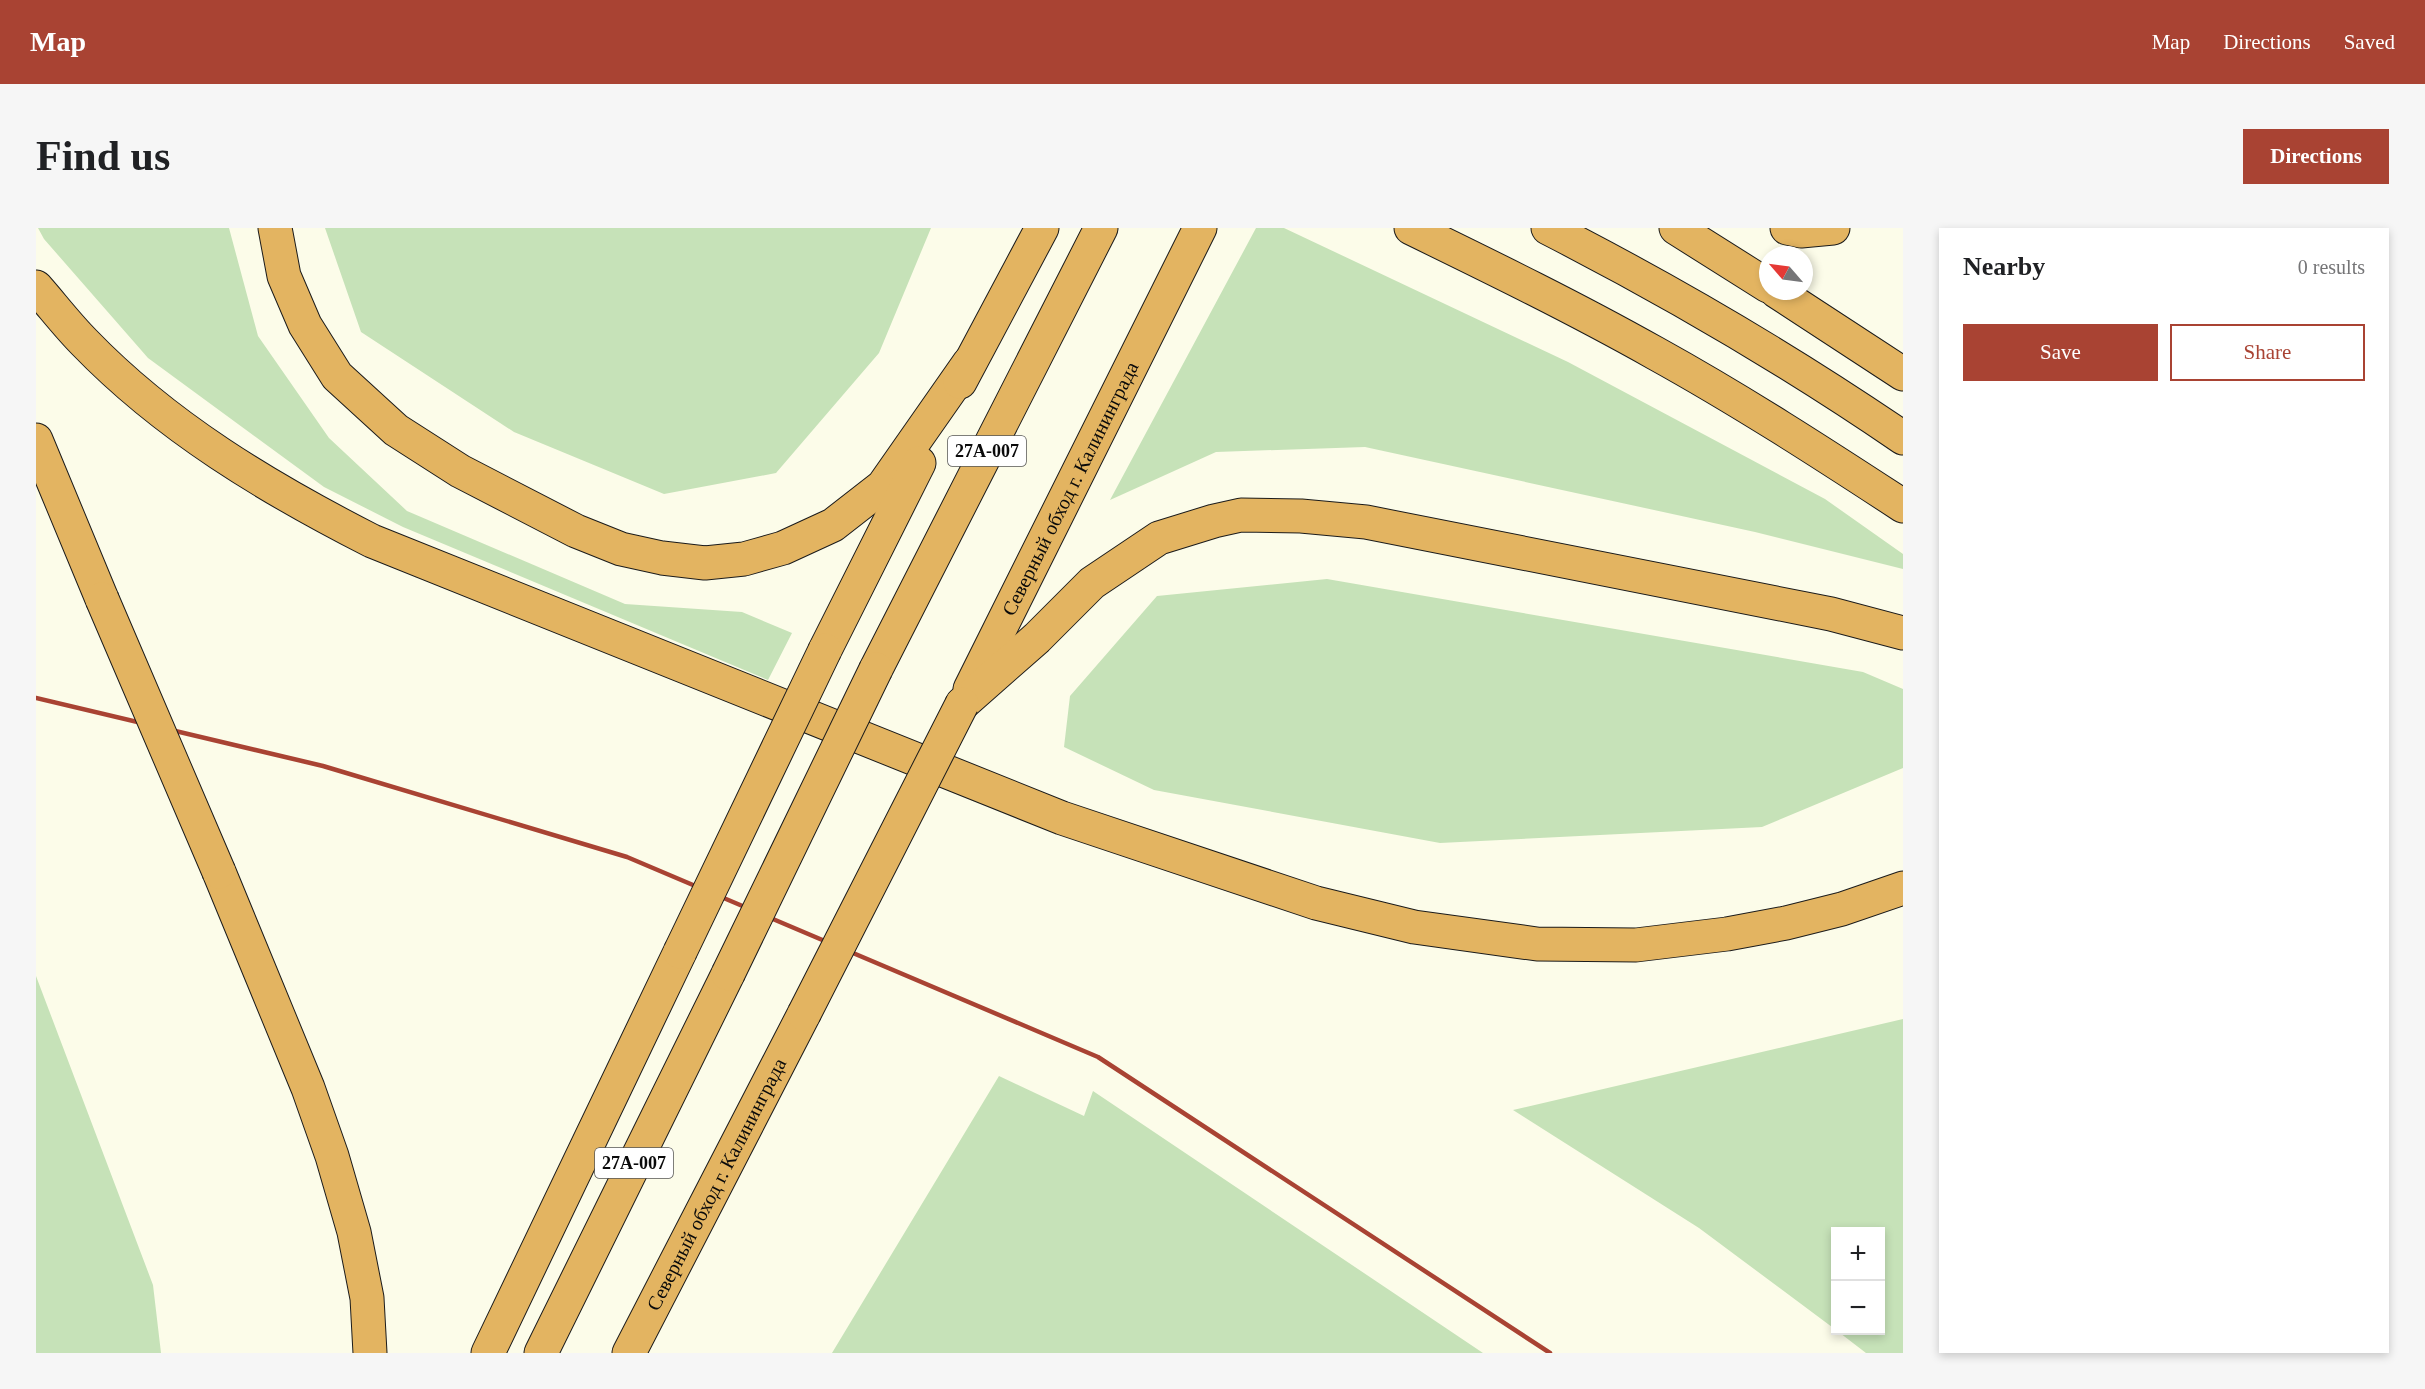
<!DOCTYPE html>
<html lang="en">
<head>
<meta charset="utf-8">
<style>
	:root { --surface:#fff; --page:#f6f6f6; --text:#202124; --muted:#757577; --line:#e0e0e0; --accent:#a94333 }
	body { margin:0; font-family:Georgia,serif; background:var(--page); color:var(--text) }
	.controls { position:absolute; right:18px; bottom:18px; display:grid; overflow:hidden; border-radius:0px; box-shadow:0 3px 9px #0003 }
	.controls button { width:54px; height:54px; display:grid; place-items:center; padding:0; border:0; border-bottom:2px solid var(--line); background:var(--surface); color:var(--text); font:30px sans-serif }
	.compass { position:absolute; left:1723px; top:18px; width:54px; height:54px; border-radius:50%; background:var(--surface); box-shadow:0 3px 9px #0003; rotate:298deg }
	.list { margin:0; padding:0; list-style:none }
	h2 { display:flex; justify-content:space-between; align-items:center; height:78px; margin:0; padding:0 24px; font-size:26px }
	h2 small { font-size:20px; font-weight:400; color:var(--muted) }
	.actions { display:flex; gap:12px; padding:18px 24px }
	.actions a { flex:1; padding:14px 0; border:2px solid var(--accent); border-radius:0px; text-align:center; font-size:21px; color:var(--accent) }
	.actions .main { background:var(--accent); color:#fff }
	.map { position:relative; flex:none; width:1867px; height:1125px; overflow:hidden; border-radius:0px }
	header { display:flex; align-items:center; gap:36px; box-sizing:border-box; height:84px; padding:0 30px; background:var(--accent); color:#fff }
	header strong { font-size:28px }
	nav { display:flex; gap:33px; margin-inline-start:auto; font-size:21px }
	.intro { display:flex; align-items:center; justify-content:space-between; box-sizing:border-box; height:144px; padding:0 36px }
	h1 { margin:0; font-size:42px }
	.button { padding:15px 27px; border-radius:0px; background:var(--accent); color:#fff; font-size:21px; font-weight:700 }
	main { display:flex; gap:36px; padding:0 36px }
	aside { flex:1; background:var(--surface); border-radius:0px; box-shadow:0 3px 9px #0003 }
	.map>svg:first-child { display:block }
	.green { fill:#c6e2b8 }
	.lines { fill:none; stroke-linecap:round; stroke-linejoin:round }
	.highway-casing { stroke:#1b1b1b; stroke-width:35 }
	.highway { stroke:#e3b461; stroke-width:33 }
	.rail { stroke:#a94333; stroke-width:4.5 }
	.highway-bridge-casing { stroke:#1b1b1b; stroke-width:35; stroke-linecap:butt }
	.highway-bridge { stroke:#e3b461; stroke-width:33 }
	.labels { text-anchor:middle; stroke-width:6; stroke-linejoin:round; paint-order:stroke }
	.shield { fill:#fff; stroke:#545454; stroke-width:1.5 }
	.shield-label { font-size:18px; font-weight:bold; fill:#0a0a0a }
	.street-label { font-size:20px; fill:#0a0a0a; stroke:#fff }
</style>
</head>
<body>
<header>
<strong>Map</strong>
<nav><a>Map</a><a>Directions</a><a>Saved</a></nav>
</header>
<div class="intro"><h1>Find us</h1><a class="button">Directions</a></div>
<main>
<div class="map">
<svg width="1867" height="1125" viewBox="0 0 1867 1125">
	<rect width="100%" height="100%" fill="#fcfce9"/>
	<path class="green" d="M2,0H193L222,108L293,210L371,283L589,376L706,384L756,405L732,452L367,299L288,259L112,130L8,11Z
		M289,0H895L843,125L740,245L628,266L478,204L325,104Z
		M1220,0H1248L1532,134L1789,271L1867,326V341L1719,304L1329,219L1180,224L1074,272Z
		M1291,351L1827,444L1867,461V540L1726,599L1404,615L1118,562L1028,519L1034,468L1121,368Z
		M0,748L117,1057L125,1125H0Z
		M1867,791V1125H1830L1800,1102H1844V1004H1800V1102L1663,1000L1477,882Z
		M963,848L1048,888L1057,863L1447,1125H796Z"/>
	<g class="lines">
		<defs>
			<g id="highway">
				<path d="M239,0L248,48L269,97L301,148L360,202L424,243L540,303L585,321L626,330L669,335L708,331L747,320L797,297L847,258L933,135"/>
				<path d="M1375,0C1457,40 1539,80 1619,125C1704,172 1786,225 1867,278"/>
				<path d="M1512,0C1635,63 1753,132 1867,210"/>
				<path d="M1640,0L1732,58"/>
				<path d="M1751,0L1765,3L1797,0"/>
				<path d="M0,59C16,77 31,97 48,114C130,199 232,260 336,313L1026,590L1280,675L1378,699L1501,716L1600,717L1691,706L1750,695L1806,681L1867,660"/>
				<path d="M1740,63L1867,146"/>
				<path d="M924,154L1006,0"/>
				<path d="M0,212L66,371"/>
				<path d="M789,422L883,235"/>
				<path d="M840,441L1065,0"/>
				<path id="s1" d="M934,461L1164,0"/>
				<path d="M926,476L1001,410L1056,355L1123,310L1178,293L1205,287L1265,288L1330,294L1795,386L1867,405"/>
				<path d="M183,644L272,860L296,928L318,1004L331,1070L334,1125"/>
				<path d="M452,1125L644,724"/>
				<path d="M505,1125L692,746"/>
				<path id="s2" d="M593,1125L768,786"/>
			</g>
		</defs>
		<use href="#highway" class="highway-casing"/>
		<use href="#highway" class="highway"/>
		<path class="rail" d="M0,470L287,538L591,629L1062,829L1514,1125"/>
		<defs>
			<path id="highway-bridge" d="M66,371L183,644
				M644,724L789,422
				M692,746L840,441
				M768,786L926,476"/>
		</defs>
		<use href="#highway-bridge" class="highway-bridge-casing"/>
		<use href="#highway-bridge" class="highway-bridge"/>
	</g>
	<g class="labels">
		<g class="shield">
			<rect x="912" y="208" width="78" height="30" rx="4.5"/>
			<rect x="559" y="920" width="78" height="30" rx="4.5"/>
		</g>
		<g class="shield-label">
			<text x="951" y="229">27А-007</text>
			<text x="598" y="941">27А-007</text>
		</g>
		<g class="street-label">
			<text dy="7" stroke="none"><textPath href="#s1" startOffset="224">Северный обход г. Калининграда</textPath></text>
			<text dy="7" stroke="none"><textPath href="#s2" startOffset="190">Северный обход г. Калининграда</textPath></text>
		</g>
	</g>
</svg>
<div class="controls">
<button>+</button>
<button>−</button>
</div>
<svg class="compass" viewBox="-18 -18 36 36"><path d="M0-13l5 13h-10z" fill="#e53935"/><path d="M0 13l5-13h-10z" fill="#757577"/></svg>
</div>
<aside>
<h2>Nearby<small>0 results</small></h2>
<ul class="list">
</ul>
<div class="actions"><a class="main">Save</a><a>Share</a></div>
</aside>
</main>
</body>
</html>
